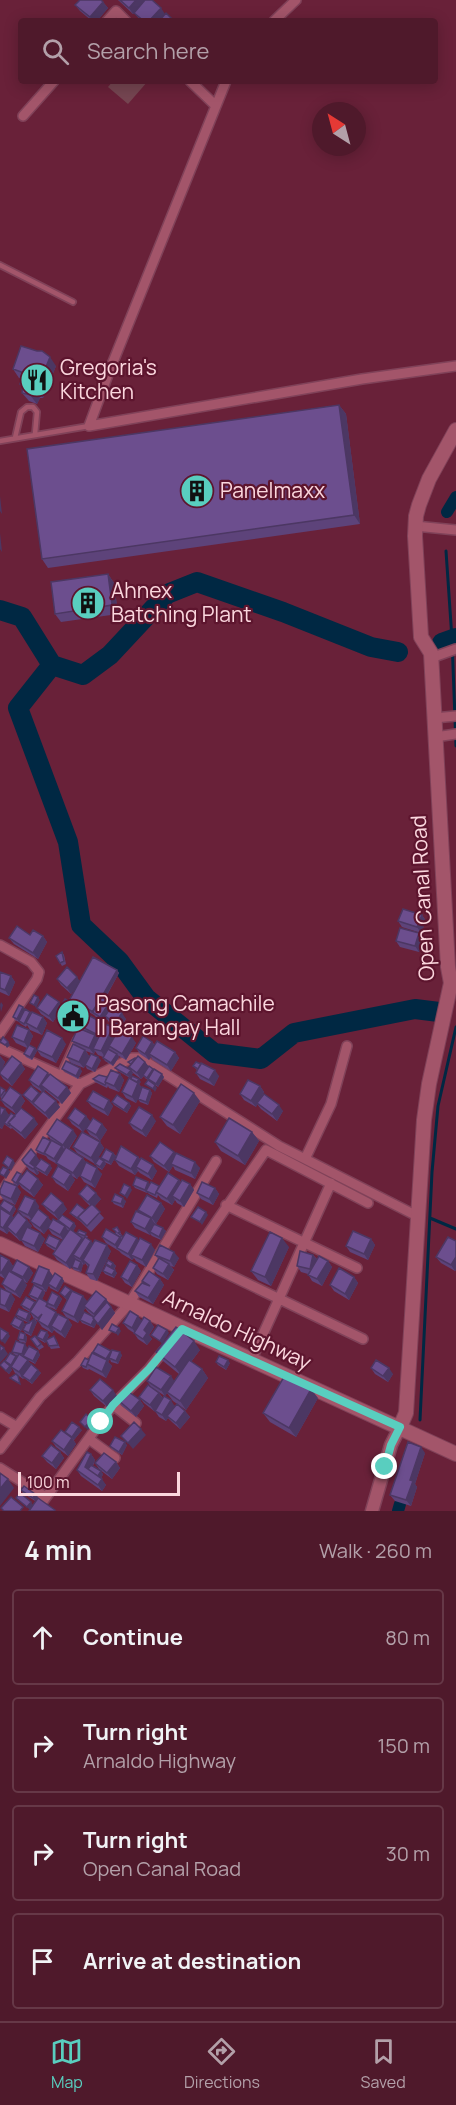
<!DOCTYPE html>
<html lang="en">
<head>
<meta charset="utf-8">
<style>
	:root { --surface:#4f192b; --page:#592637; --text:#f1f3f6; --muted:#b3a0a9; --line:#663847; --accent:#59cebf }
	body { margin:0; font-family:Manrope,sans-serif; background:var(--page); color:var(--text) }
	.compass { position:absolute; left:312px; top:102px; width:54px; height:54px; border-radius:50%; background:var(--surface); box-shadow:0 3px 15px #0003; rotate:324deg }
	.scale { position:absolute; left:18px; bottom:15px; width:162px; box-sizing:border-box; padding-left:6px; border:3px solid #fbd7de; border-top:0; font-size:16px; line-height:21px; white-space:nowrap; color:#fbd7de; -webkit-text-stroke:4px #5d152e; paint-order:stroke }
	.stop { position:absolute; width:18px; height:18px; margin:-14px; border:4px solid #59cebf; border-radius:50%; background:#fff }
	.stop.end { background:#59cebf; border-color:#fff; box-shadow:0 2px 6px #0008 }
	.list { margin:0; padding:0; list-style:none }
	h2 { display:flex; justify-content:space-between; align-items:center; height:78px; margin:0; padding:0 24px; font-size:26px }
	h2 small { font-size:20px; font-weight:400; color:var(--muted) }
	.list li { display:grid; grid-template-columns:39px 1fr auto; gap:18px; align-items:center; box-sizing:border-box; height:96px; margin:0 12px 12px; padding:0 12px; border:2px solid var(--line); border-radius:6px }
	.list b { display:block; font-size:22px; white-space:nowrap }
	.list p { margin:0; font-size:20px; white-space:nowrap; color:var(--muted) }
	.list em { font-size:20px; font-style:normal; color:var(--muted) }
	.icon { flex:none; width:33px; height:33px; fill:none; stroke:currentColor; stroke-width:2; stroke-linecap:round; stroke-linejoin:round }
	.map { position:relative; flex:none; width:456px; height:1511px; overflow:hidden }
	.search { position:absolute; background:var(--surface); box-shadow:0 3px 15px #0003; left:18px; right:18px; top:18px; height:66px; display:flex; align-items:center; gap:15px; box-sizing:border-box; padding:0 21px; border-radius:6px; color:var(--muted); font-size:22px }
	.sheet { height:510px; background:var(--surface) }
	nav { display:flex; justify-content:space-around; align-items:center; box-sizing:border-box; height:84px; border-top:2px solid var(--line); background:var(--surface); font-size:16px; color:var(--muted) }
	nav a { display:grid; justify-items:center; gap:3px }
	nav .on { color:var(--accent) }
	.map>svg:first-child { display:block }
	.green { fill:#754551 }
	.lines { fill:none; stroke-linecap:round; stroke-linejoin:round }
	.stream { stroke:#002843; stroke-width:3 }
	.canal { stroke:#002843; stroke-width:12 }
	.river { stroke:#002843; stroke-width:20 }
	.service-casing { stroke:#804259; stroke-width:8 }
	.minor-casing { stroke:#804259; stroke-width:12 }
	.tertiary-casing { stroke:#804259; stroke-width:15 }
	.secondary-casing { stroke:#804259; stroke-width:16 }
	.service { stroke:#a3556a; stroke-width:4.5 }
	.minor { stroke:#a3556a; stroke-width:9 }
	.tertiary { stroke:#a3556a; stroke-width:12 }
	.secondary { stroke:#a3556a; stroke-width:14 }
	.wall { fill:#5d437a }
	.shaded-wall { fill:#4c3763 }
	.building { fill:#6c4e8e; stroke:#4c3763; stroke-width:1.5 }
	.route { stroke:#59cebf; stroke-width:8 }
	.labels { text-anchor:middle; stroke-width:4.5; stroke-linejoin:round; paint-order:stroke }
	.poi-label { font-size:21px; fill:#fbd7de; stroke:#5d152e; text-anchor:start }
	.street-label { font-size:21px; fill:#fbd7de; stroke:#5d152e }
</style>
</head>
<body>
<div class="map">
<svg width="456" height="1511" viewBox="0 0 456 1511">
	<rect width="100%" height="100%" fill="#692139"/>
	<path class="green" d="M113,81H148L128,104L108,87Z"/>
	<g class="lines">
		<path class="stream" d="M446,551L452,639L456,746
			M430,1218L456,1229
			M420,1420L432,1172L438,1106L456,1027"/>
		<path class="canal" d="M447,512L456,497
			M398,1511L400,1504"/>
		<path class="river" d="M0,610L22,617L52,665L83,675L110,655L167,594L197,582L283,612L371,647L398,652
			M442,643L456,638
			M52,665L18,708L68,842L81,925L119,961L146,998L214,1053L261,1059L294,1033L415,1009L439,1012"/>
		<defs>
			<path id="service" d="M0,265L73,302
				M15,438L21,412L27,407H33L37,412L35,434
				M0,441L89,426
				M61,1072L76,1039"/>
			<path id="minor" d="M107,21L116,11L126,21
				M274,21L296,0
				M190,81L216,106
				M226,81L109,372L89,426L362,379L456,366
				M23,116L54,81
				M415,526L456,530
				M431,658L456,649
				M434,718L456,716
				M435,737L456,734
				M0,945L31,962L39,972L37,979L0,1033
				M0,1048L80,1084
				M305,1159L417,1216
				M0,1194L80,1084L132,1058H140L279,1146L305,1159L331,1104L347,1046
				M226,1205L357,1268
				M363,1339L192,1257L266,1150L368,1203
				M251,1361L331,1183
				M113,1405L136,1423
				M0,1417L17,1427
				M89,1439L115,1458
				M0,1449L40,1397L78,1361L129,1304L216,1161
				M0,1468L46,1497
				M36,1511L113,1405L149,1369L165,1349"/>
			<path id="tertiary" d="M372,1511L391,1445L400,1427"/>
			<path id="secondary" d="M0,1244L456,1454
				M400,1427L406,1413L424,1120L429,1084L451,983L448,967L431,653L421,637L415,536L416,516L419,505L429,479L456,430"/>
		</defs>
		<use href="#service" class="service-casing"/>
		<use href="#minor" class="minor-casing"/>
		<use href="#tertiary" class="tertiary-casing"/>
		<use href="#secondary" class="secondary-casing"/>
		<use href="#service" class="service"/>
		<use href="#minor" class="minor"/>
		<use href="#tertiary" class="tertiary"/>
		<use href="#secondary" class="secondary"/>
	</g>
	<path class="wall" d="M118,0H152L158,21H141L134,13L133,14Z
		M103,2L108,8L97,21H92L80,11L75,5Z
		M56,366L43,398H40L37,404L29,401L22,393L23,388L20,384L22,379L19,378L13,369Z
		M339,405L346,414L360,524L48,568L42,559Z
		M108,574L114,583L118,614L61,622L55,614Z
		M422,915L426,921L421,933L402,927L398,921Z
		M30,935L43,936L47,942L38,959L14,944L9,938Z
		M423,939L419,952L400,947L396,941Z
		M62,952L64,955L66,964L62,966L56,956Z
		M117,970L119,973L105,999L110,1002L114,1008L126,1019L119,1030L109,1022L107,1019L104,1023L97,1018L94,1015L72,1002L70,999L75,989L71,994L61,985L57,979L80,981Z
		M0,972L11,976L15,982L9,996L0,992Z
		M61,1005L81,1008L85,1014L77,1028L61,1019L58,1014L53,1022L41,1014L37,1008Z
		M23,1007L25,1010L43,1017L47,1023L42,1035L30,1030L27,1025L26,1027L21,1024L19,1022L15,1020L13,1017Z
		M105,1025L136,1043L126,1060L117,1055L119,1057L113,1066L105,1061L103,1058V1057L98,1055L95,1051L94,1054L86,1051L89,1056L85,1065L101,1060L95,1072L87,1069L85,1065L84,1068L71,1063L67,1057L76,1046L72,1041L82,1029L80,1026Z
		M29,1030L33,1036L29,1045L35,1048L37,1051L32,1060L26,1057L24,1054L27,1048L16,1043L12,1037Z
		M152,1042L155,1045L175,1052L179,1058L171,1071L153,1060L151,1057L149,1060L140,1054L136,1048Z
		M66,1044L56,1063L41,1056L37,1050Z
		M0,1056L5,1062L1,1071L21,1063L25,1069L12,1086L3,1079L0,1074Z
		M128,1062H145L149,1067L153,1069L164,1077L158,1087L145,1078L144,1076L141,1079L133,1073L129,1067L131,1065Z
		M193,1066L219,1076L214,1086L200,1079L196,1073L197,1070Z
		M115,1068L133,1073L130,1078L118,1071Z
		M62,1069L82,1071L78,1079L65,1072Z
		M120,1074L124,1080L119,1092L109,1088L108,1086L107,1088L95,1082L93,1079L107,1077Z
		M49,1075L67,1087L71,1093L62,1104L45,1090L44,1091L60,1107L49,1119L37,1109L23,1095H40L42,1092L33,1086L29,1080Z
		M141,1082L139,1084L142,1088L150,1090L152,1093L148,1105L140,1102L138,1099L139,1096L136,1103L126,1098L122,1092Z
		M260,1086L264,1092L261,1098L283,1111L277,1121L261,1109L257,1104L256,1107L244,1100L240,1094Z
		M0,1087L6,1092L21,1095L25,1101L17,1113L38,1124L25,1139L12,1128L11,1129L4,1124L2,1129L0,1128V1107L9,1115L15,1116L16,1114L5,1106L1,1100Z
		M87,1101L113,1106L108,1116L92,1107Z
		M200,1101L180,1134L167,1126L160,1117Z
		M112,1102L129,1103L131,1106L127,1113L114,1105Z
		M86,1116L90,1122L102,1124L107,1130L100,1141L90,1135L86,1129L89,1124L83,1132L72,1124L68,1118Z
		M156,1121L146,1137L133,1129L129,1123Z
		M252,1132L259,1141L245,1165L221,1151L215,1142Z
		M47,1134L77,1136L69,1149L83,1158L86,1163L102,1174L95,1188L84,1182L80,1176L81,1173L77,1179L72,1176L75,1180L68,1191L56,1183L52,1177L59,1167L57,1164L48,1159L46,1156L38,1153L36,1150L51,1141V1140Z
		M100,1142L104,1148L98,1158L102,1160L101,1158L113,1153L116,1156L111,1165L104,1162L106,1164L102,1170L97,1167L95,1164L77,1153L73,1147Z
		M174,1152L175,1154L200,1168L195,1179L175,1170L173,1166L169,1172L154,1162L150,1156Z
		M138,1157L140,1159L157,1171L152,1180L140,1173L138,1171L135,1175L119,1166L115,1160Z
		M22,1160H40L52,1168L47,1176L37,1170L36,1167L39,1173L37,1175L29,1170Z
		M22,1176L38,1179L43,1185L34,1197L22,1188L19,1184L18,1186L14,1184L12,1180Z
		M179,1180L181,1182L190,1184L194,1190L184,1207L177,1203L175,1200L172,1205L161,1199L158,1195L157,1198L149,1194L147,1192V1193L135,1188L133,1185L150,1184L160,1187Z
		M215,1188L219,1194L213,1205L201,1199L197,1193Z
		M0,1190L21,1192L15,1205L5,1200L14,1206L16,1209L12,1216L14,1218L22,1215L18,1210L39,1206L38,1209L52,1222L61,1224L58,1220L74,1223L76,1226L73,1231L79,1236L77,1233L88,1236L87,1238L93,1244L111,1251L97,1281L90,1279L86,1273L88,1267L85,1263L84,1265L83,1264L81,1272L74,1270L72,1267L73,1263L70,1269L57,1260L53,1254L55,1251L47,1246L45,1243L61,1242L63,1240L52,1234L48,1228L44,1234L34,1227L30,1221V1220L24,1216L27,1220L32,1226L30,1228L45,1239L38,1252L25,1246L21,1240L20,1241L9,1231L7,1234L0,1230V1208H1L0,1207L4,1200L0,1195Z
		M79,1194L101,1199L94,1207L104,1218L91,1232L81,1222L73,1216L70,1213L85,1210L90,1206L84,1200Z
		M112,1201H126L123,1208L114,1204Z
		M161,1203L165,1209L156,1224L153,1222L166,1231L161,1240L152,1236L150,1234V1235L135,1228L131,1222L141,1213L138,1210Z
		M42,1204L67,1209L58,1219L47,1210Z
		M117,1227L123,1237L139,1241L155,1250L146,1267L136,1261L134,1258L132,1260L122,1254L119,1251L106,1243L102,1237L115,1234Z
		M371,1239L375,1245L368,1260L350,1252L346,1246Z
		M456,1241V1270L455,1271L441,1263L436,1257Z
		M289,1247L271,1286L258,1280L251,1271Z
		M0,1255L9,1260L13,1266L10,1272L13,1274L11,1271L29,1267L33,1273L27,1283L24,1282L27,1285L20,1298L6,1290L2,1284L5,1279L0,1276Z
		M155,1255L179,1258L174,1267L171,1266L174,1270L168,1280L157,1274L153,1268L158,1259Z
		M313,1255L317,1259L328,1261L332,1267L322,1286L312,1281L308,1274L301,1272L297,1266Z
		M113,1263L116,1266L114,1270L117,1273L114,1278L105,1274L103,1271L108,1266L106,1264Z
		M137,1265L141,1271L132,1287L125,1283L121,1277Z
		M53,1276L62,1278L64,1281L58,1292L50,1288L49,1285L46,1292L44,1291L45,1293L42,1299L47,1303L59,1296L62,1299L56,1310L50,1307L52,1310L58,1315L68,1319L72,1325L65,1338L56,1332L54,1330L52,1333L42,1327L38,1321L35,1319L37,1322L31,1336L25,1333L23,1330L29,1323L18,1318L16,1315L29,1313L31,1316L29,1321L30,1322L34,1319L30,1312L23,1308L21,1305L36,1303L37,1301L31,1298L29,1295L35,1285L32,1282Z
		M354,1277L358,1283L349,1300L334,1291L330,1285Z
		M160,1279L164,1285L153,1304L139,1297L135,1291L144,1284L142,1281Z
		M0,1288L15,1299L9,1312L0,1308Z
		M71,1290L83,1296L87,1302L106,1299L115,1313L102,1330L97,1322L94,1328L82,1323L80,1320L94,1317L88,1312L85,1308L78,1323L66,1317L62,1311L67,1300L60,1293Z
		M142,1321H150L154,1327L149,1335L152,1339L147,1345L138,1339L134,1333L128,1329L123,1323Z
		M11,1324H25L21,1331L13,1327Z
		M25,1334L27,1337L26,1343L20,1342L18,1339Z
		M49,1335L47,1339H56L60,1348L51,1349L46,1341L45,1343L40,1340L37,1337Z
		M35,1336L44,1347L39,1350L31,1339Z
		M27,1347L26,1352L38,1351L40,1355L35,1364L28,1360L31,1365L41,1373L32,1384L24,1378L23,1379L15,1373L11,1366H9L12,1370L9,1374L0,1365L17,1358L18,1356L15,1355L12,1352Z
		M200,1350L191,1362L202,1369L208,1378L186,1410L173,1401L167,1393L165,1396L151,1387L147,1381H174L179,1374L163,1361L156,1352Z
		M111,1351L112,1352L122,1355L118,1364L111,1362L110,1359L108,1362L112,1366L106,1378L91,1370L89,1369L88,1370L83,1368L81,1365L95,1355L93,1352Z
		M216,1362L230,1363L226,1370L218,1365Z
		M371,1368L393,1374L388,1382L375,1374Z
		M90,1390L117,1396L107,1407L94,1396Z
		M159,1393L163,1398L175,1406L185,1411L190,1417L180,1429L172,1422L168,1418L166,1421L159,1417L155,1411L156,1408L154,1411L144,1403L139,1397Z
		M318,1398L296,1437L270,1422L263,1413Z
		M118,1400H140L144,1406L136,1417L122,1406Z
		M82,1430L74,1440L73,1439L76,1444L68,1456L56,1447L52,1441L66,1434Z
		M127,1445L122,1455L112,1449L110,1446Z
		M60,1452L64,1458L56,1469L47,1462L42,1456Z
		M425,1453L415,1484L417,1487L411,1506L395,1501L390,1495Z
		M91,1454L95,1460L93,1466L103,1474L101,1479L106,1485L102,1491L81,1476L77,1470Z
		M116,1462L120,1468L112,1479L99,1469L95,1463Z
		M21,1490L38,1497L35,1501L23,1493Z"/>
	<path class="shaded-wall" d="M136,0H145L133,14L129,8Z
		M103,2L108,8L97,21H93L90,17Z
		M161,8L165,14L158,21H149Z
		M50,357L56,366L43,398L37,389Z
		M34,389L40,398L37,404L30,395Z
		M339,405L346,414L360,524L354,515Z
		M0,496L2,514L0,511Z
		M0,533L2,552L0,549Z
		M108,574L114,583L118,614L112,605Z
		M422,915L426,921L421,933L417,927Z
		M419,933L423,939L419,952L415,946Z
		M43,936L47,942L38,959L33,953Z
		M117,970L119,973L96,1014L93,1012Z
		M11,976L15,982L9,996L5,990Z
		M77,977L81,983L71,994L67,988Z
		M38,997L40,1000L36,1008L34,1005Z
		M1,1002L3,1005L1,1012L0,1005Z
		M59,1002L63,1008L57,1013L58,1014L53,1022L49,1016Z
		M110,1002L114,1008L105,1016L107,1019L104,1023L100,1017Z
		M23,1007L25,1010L19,1022L17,1019Z
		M81,1008L85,1014L77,1028L73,1022Z
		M122,1013L126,1019L119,1030L115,1023Z
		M43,1017L47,1023L42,1035L37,1029Z
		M103,1023L107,1029L101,1040L96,1034Z
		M113,1027L117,1033L105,1057L101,1051Z
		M29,1030L33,1036L28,1048L24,1042Z
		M95,1035L100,1041L93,1049L95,1051L94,1054L89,1048Z
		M132,1037L136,1043L126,1060L122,1054Z
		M62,1038L66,1044L56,1063L52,1057Z
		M8,1042L10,1045L7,1048L5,1045Z
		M152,1042L156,1048L149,1054L151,1057L149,1060L145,1054Z
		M35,1048L37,1051L32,1060L30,1057Z
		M85,1050L89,1056L84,1068L79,1062Z
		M175,1052L179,1058L171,1071L167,1065Z
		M117,1054L119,1057L113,1066L111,1063Z
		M0,1056L5,1062L0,1073Z
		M98,1057L101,1060L95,1072L92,1069Z
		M145,1062L150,1068L141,1079L137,1073Z
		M21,1063L25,1069L12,1086L8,1080Z
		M80,1068L82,1071L78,1079L76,1076Z
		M131,1070L133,1073L130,1078L127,1075Z
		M215,1070L219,1076L214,1086L209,1080Z
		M48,1073L52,1079L41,1085L45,1090L43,1093L39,1087Z
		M120,1074L124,1080L119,1092L114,1086Z
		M162,1074L164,1077L158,1087L156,1084Z
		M139,1079L141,1082L139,1084L143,1089L136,1103L132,1097Z
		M155,1085L157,1088L155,1092L153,1089Z
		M260,1086L264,1092L256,1107L251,1101Z
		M67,1087L71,1093L62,1104L58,1098Z
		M150,1090L152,1093L148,1105L146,1102Z
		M39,1093L41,1096L34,1105L32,1102Z
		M194,1093L200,1101L180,1134L173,1125Z
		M21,1095L25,1101L16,1114L12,1108Z
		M109,1100L113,1106L108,1116L104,1110Z
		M56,1101L60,1107L49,1119L45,1113Z
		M129,1103L131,1106L127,1113L124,1110Z
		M279,1105L283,1111L277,1121L272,1114Z
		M5,1109L9,1115L2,1129L0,1127V1118Z
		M152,1115L156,1121L146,1137L142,1131Z
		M86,1116L91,1122L83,1132L79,1126Z
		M34,1118L38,1124L25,1139L21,1133Z
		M102,1124L107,1130L100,1141L96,1135Z
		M73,1130L77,1136L67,1151L63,1145Z
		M252,1132L259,1141L245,1165L238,1156Z
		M100,1142L104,1148L95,1164L91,1158Z
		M62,1146L66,1152L58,1165L54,1159Z
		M174,1152L178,1158L171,1164L173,1166L169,1172L164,1166Z
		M113,1153L116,1156L111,1165L109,1162Z
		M36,1155L40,1161L35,1168L39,1173L37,1175L30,1163Z
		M138,1157L142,1163L136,1167L138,1171L135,1175L131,1169Z
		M83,1158L87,1164L77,1179L73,1173Z
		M13,1160L15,1163L11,1171L9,1168Z
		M104,1161L106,1164L102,1170L100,1167Z
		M195,1162L200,1168L195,1179L191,1173Z
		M50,1165L52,1168L47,1176L45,1173Z
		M153,1165L157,1171L152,1180L148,1174Z
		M97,1168L102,1174L95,1188L91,1182Z
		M8,1169L10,1172L6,1179L4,1176Z
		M21,1174L23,1178L18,1186L16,1183Z
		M71,1174L75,1180L68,1191L64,1185Z
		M38,1179L43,1185L34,1197L30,1191Z
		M179,1180L183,1186L172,1196L175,1200L172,1205L167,1199Z
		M148,1182L150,1185L147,1193L145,1190Z
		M190,1184L194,1190L184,1207L180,1201Z
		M17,1186L21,1192L15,1205L11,1199Z
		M130,1187L132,1190L127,1199L125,1196Z
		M215,1188L219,1194L213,1205L209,1199Z
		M96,1193L101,1199L93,1208L88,1202Z
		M123,1198L126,1201L123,1208L121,1204Z
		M35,1200L39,1206L33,1221L28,1215Z
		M63,1203L67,1209L58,1219L54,1213Z
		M161,1203L165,1209L156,1224L152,1218Z
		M14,1206L16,1209L12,1216L15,1221L7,1227L9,1231L7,1234L3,1228L11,1215L10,1213Z
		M206,1212L208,1215L202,1225L200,1222Z
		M48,1217L53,1223L44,1234L40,1228Z
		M151,1218L155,1224L150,1235L145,1229Z
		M27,1220L32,1226L20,1241L16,1235Z
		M74,1223L76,1226L73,1232L70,1229Z
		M65,1226L69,1232L64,1241L60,1235Z
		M163,1228L166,1231L161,1240L159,1237Z
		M40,1233L45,1239L38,1252L34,1246Z
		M120,1237L124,1243L117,1248L119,1251L115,1245Z
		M82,1238L86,1244L73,1255L76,1259L70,1269L66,1263Z
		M137,1238L141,1245L131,1255L134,1258L132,1260L128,1254Z
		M282,1238L289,1247L271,1286L265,1277Z
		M371,1239L375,1245L368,1260L364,1254Z
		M91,1241L96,1247L83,1260L85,1263L84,1265L80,1259Z
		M151,1244L155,1250L146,1267L142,1260Z
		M107,1245L111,1251L97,1281L93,1274Z
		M174,1252L179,1258L174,1267L170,1261Z
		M313,1255L318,1261L314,1276L310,1269Z
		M456,1257V1270L455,1271L451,1265Z
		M9,1260L13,1266L5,1279L1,1273Z
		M328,1261L332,1267L322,1286L317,1279Z
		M81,1262L83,1265L81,1272L78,1269Z
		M113,1263L116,1266L113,1270L111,1267Z
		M169,1264L174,1270L168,1280L163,1274Z
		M137,1265L141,1271L132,1287L128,1281Z
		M29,1267L33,1273L27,1283L23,1277Z
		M49,1270L53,1276L46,1292L42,1286Z
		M115,1270L117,1273L114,1278L112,1275Z
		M354,1277L358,1283L349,1300L345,1294Z
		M62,1278L64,1281L58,1292L56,1289Z
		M23,1279L27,1285L20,1298L15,1292Z
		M160,1279L164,1285L153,1304L148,1298Z
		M43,1290L45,1293L41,1302L38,1299Z
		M71,1290L73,1293L67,1300L65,1297Z
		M11,1293L15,1299L9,1312L5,1306Z
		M59,1296L62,1299L56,1310L54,1306Z
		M83,1296L88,1302L78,1323L74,1317Z
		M106,1299L110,1305L98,1320L94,1314Z
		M111,1307L115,1313L102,1330L98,1324Z
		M56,1312L60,1318L51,1326L54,1330L52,1333L48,1327Z
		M29,1313L31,1316L28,1323L26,1320Z
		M138,1316L143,1322L136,1334L132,1328Z
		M95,1317L98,1320L94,1328L91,1325Z
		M34,1319L37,1322L31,1336L29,1333Z
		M68,1319L72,1325L65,1338L61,1332Z
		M23,1321L25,1324L21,1331L19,1328Z
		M150,1321L154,1327L149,1335L152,1339L147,1345L143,1339L144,1330Z
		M119,1328L121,1331L118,1336L116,1333Z
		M167,1330L169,1333L162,1344L160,1341Z
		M47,1332L49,1335L45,1343L43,1340Z
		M8,1333L10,1336L5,1344L2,1341Z
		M25,1334L27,1337L26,1343L24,1340Z
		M194,1341L200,1350L181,1375L175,1367Z
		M25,1344L27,1347L24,1357L22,1354Z
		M4,1348L8,1354L0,1363V1353Z
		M38,1351L40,1355L35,1364L33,1361Z
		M111,1351L113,1354L108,1362L112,1366L106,1378L102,1372L107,1361L106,1359Z
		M120,1352L122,1355L118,1364L116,1361Z
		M28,1360L32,1366L22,1376L23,1379L19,1372Z
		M228,1360L230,1363L226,1370L224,1367Z
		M10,1366L12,1370L9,1374L6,1371Z
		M389,1368L393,1374L388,1382L383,1376Z
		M202,1369L208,1378L186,1410L180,1401Z
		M38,1370L41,1373L32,1384L30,1381Z
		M171,1376L175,1382L165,1396L161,1390Z
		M311,1389L318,1398L296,1437L289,1428Z
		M113,1390L117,1396L107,1407L103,1401Z
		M159,1393L163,1399L154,1411L150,1405Z
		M140,1400L144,1406L136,1417L131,1411Z
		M171,1400L175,1407L166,1421L162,1415Z
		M185,1411L190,1417L180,1429L176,1423Z
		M92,1419L94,1423L88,1430L85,1427Z
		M79,1427L82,1430L74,1440L72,1437Z
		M141,1429L146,1435L133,1449L128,1443Z
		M72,1438L76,1444L68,1456L64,1450Z
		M125,1442L127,1445L122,1455L119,1452Z
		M421,1447L425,1453L415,1484L417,1487L411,1506L406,1500L410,1480Z
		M60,1452L64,1458L56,1469L52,1463Z
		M91,1454L95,1460L90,1471L85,1467Z
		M116,1462L120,1468L112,1479L107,1473Z
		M101,1471L103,1474L101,1479L98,1476Z
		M8,1479L14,1488L0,1506V1489Z
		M102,1479L106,1485L102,1491L98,1485Z
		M35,1494L38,1497L35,1501L33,1498Z
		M31,1502L33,1505L30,1510L27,1507Z"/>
	<path class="building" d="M80,0H101L103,2L90,17L75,5Z
		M120,0H136L129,8Z
		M145,0H152L161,8L149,21H144L134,13Z
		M166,13L174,21H159Z
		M21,346L37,351H42L50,357L37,389H34L30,395L22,393L23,384H20L24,373L13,369Z
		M339,405L354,515L42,559L27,449Z
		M108,574L112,605L55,614L51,582Z
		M403,909L422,915L417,927L398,921Z
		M17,926L30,935L33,930L43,936L33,953L9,938Z
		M400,928L419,933L415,946L396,941Z
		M62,952L64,961L60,963L56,956Z
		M93,957L117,970L93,1012L70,999Z
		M67,967L77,977L67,988L57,979Z
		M0,972L11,976L5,990L0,988Z
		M47,994L59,1002L49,1016L37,1008Z
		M34,995L38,997L34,1005L30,1003Z
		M102,997L110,1002L100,1017L92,1012Z
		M65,999L81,1008L73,1022L57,1013Z
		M19,1005L23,1007L17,1019L13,1017Z
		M112,1006L122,1013L115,1023L105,1016Z
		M25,1009L30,1012L24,1024L19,1021Z
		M32,1012L43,1017L37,1029L26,1023Z
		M86,1014L103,1023L96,1034L80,1026Z
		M105,1024L113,1027L101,1051L93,1049Z
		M17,1025L29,1030L24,1042L12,1037Z
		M78,1028L95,1035L89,1048L72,1041Z
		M119,1029L132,1037L122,1054L109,1046Z
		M47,1030L62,1038L52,1057L37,1050Z
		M143,1036L152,1042L145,1054L136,1048Z
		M3,1037L8,1042L5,1045L0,1042Z
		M157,1041L175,1052L167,1065L149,1054Z
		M73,1044L85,1050L79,1062L67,1057Z
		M29,1045L35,1048L30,1057L24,1054Z
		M108,1049L117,1054L111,1063L103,1058Z
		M91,1054L98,1057L92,1069L85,1065Z
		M12,1056L21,1063L8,1080L0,1074V1072Z
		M138,1056L145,1062L137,1073L129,1067Z
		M135,1058H136L131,1064L128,1062Z
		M66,1061L80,1068L76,1076L62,1069Z
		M196,1062L201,1064L198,1069L193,1066Z
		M201,1063L215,1070L209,1080L196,1073Z
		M120,1064L131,1070L127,1075L115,1068Z
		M38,1066L48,1073L39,1087L29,1080Z
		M149,1066L153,1069L147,1078L143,1075Z
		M154,1069L162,1074L156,1084L148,1079Z
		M111,1070L120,1074L114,1086L105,1082Z
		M50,1074L67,1087L58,1098L41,1085Z
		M99,1075L107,1077L105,1082L106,1083L105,1085L93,1079Z
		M132,1076L139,1079L137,1082L131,1079Z
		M129,1078L138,1083L132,1097L122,1092Z
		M148,1080L155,1085L153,1089L145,1084Z
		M248,1080L260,1086L251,1101L240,1094Z
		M181,1084L194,1093L173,1125L160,1117Z
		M31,1086L39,1093L32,1102L23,1095Z
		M0,1087L5,1090L0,1097Z
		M10,1087L21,1095L12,1108L1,1100Z
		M142,1087L150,1090L146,1102L138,1099Z
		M43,1091L56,1101L45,1113L33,1103Z
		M93,1091L109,1100L104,1110L87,1101Z
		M264,1094L279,1105L272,1114L257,1103Z
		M117,1095L129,1103L124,1110L112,1102Z
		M0,1107L5,1109L0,1118Z
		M139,1107L152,1115L142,1131L129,1123Z
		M21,1108L34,1118L21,1133L8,1123Z
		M75,1108L86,1116L79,1126L68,1118Z
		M11,1113L15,1116L8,1123L10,1124L9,1126L4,1123Z
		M93,1118L102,1124L96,1135L86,1129Z
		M229,1118L252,1132L238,1156L215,1142Z
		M57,1119L73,1130L63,1145L47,1134Z
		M82,1132L100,1142L91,1158L73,1147Z
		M43,1137L51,1141L44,1154L36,1150Z
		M51,1140L62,1146L54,1159L44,1153Z
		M160,1142L174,1152L164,1166L150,1156Z
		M121,1146L138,1157L131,1169L115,1160Z
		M66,1147L83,1158L73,1173L56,1163Z
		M31,1149L36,1155L30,1163L35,1167L33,1169L25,1164L22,1160Z
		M106,1149L113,1153L109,1162L101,1158Z
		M176,1153L195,1162L191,1173L171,1164Z
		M7,1156L13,1160L9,1168L3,1163Z
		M99,1158L104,1161L100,1167L95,1164Z
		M141,1158L153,1165L148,1174L136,1167Z
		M41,1159L50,1165L45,1173L35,1167Z
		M86,1162L97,1168L91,1182L80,1176Z
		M58,1166L71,1174L64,1185L52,1177Z
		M3,1167L8,1169L4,1176L0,1174V1172Z
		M27,1170L38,1179L30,1191L18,1182Z
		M17,1172L21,1174L16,1183L12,1180Z
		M168,1173L179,1180L167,1199L156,1192Z
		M136,1177L148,1182L145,1190L133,1185Z
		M182,1180L190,1184L180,1201L172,1196Z
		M4,1181L17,1186L11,1199L0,1194V1190Z
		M151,1182L159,1186L155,1195L146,1191Z
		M202,1182L215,1188L209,1199L197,1193Z
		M124,1184L130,1187L125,1196L120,1193Z
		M87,1185L96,1193L88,1202L79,1194Z
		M51,1193L63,1203L54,1213L42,1204Z
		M115,1194L123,1198L121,1204L112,1201Z
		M147,1195L161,1203L152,1218L138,1210Z
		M25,1196L35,1200L28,1215L18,1210Z
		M4,1200L14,1206L10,1213L0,1206Z
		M77,1204L85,1210L78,1217L79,1219L70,1213Z
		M92,1204L100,1212L87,1226L78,1217Z
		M198,1207L206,1212L200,1222L191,1217Z
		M0,1208L11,1215L3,1228L0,1226Z
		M38,1209L48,1217L40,1228L30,1221Z
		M136,1211L151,1218L145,1229L131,1222Z
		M18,1212L27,1220L16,1235L7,1227Z
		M62,1215L74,1223L70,1229L58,1220Z
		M53,1219L65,1226L60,1235L48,1228Z
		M154,1224L163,1228L159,1237L150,1232Z
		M27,1227L40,1233L34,1246L21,1240Z
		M117,1227L120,1232L118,1233L122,1236L119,1238L120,1237L115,1234L116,1232L113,1229Z
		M70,1229L82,1238L66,1263L53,1254Z
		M106,1229L120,1237L115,1245L102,1237Z
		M79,1230L86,1233L85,1236L77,1233Z
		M353,1231L371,1239L364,1254L346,1246Z
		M126,1232L137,1238L128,1254L117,1248Z
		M270,1232L282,1238L265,1277L251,1271Z
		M49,1235L60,1240L56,1249L45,1243Z
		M85,1237L91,1241L80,1259L73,1255Z
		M448,1237L456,1241V1257L451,1265L436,1257Z
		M140,1238L151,1244L142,1260L131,1255Z
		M95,1240L107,1245L93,1274L86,1273L89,1265L83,1260Z
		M160,1245L174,1252L170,1261L155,1255Z
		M300,1251L313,1255L310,1269L297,1266Z
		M0,1255L9,1260L1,1273H0Z
		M319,1256L328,1261L317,1279L308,1275Z
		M159,1258L169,1264L163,1274L153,1268Z
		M75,1259L81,1262L78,1269L72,1267Z
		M17,1260L29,1267L23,1277L11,1271Z
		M108,1260L113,1263L111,1267L106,1264Z
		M130,1261L137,1265L128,1281L121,1277Z
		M106,1265L115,1270L112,1275L103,1271Z
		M39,1266L49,1270L42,1286L32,1282Z
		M339,1268L354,1277L345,1294L330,1285Z
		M9,1271L23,1279L15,1292L2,1284Z
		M149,1271L160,1279L148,1298L135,1291L142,1283L150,1286L142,1281Z
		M55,1273L62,1278L56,1289L48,1284Z
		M34,1285L43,1290L38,1299L29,1295Z
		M65,1286L71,1290L65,1297L60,1293Z
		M0,1288L11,1293L5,1306L0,1304Z
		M72,1291L83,1296L74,1317L62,1311Z
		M96,1291L106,1299L94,1314L84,1306Z
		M52,1292L59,1296L54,1306L47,1303Z
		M26,1297L35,1302L30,1310L21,1305Z
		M39,1298L48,1303L46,1306L56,1312L48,1327L38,1321L42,1314L38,1318L30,1312Z
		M107,1302L111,1307L98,1324L93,1318Z
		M19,1309L29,1313L26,1320L16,1315Z
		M130,1311L138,1316L132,1328L123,1323Z
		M84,1312L94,1317L93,1318L94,1319L91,1325L80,1320Z
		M58,1314L68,1319L61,1332L51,1326Z
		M15,1317L23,1321L19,1328L11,1324Z
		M144,1317L150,1321L144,1330L147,1333L143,1339L134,1333Z
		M34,1319L29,1333L23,1330L26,1324L29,1323L27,1320L30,1322Z
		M112,1324L119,1328L116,1333L109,1330Z
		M158,1325L167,1330L160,1341L151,1335Z
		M176,1327L194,1341L175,1367L156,1352Z
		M0,1328L8,1333L2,1341L0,1339Z
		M41,1330L47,1332L43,1340L37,1337Z
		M20,1332L25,1334L24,1340L18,1339Z
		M35,1336L41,1344L37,1347L31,1339Z
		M54,1336L58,1345L49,1346L46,1340Z
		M16,1341L25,1344L22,1354L12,1352Z
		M98,1344L111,1351L106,1359L93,1352Z
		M0,1345L4,1348L0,1353Z
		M29,1346L38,1351L33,1361L23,1356Z
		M112,1350L120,1352L116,1361L109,1358Z
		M10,1353L16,1356L11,1365L5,1361Z
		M92,1353L107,1360L102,1372L87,1364Z
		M19,1354L28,1360L19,1372L11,1367Z
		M219,1356L228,1360L224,1367L216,1362Z
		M85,1358L89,1360L86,1367L81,1365Z
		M189,1360L202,1369L180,1401L167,1392Z
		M376,1360L389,1368L383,1376L371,1368Z
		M4,1361L10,1366L6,1371L0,1365Z
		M31,1364L38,1370L30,1381L22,1376Z
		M156,1367L171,1376L161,1390L147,1381Z
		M16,1374L18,1376L20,1384L10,1378Z
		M285,1375L311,1389L289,1428L263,1413Z
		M100,1379L113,1390L103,1401L90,1390Z
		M148,1385L159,1393L150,1405L139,1397Z
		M126,1390L140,1400L131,1411L118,1400Z
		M164,1396L171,1400L162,1415L155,1411Z
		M177,1404L185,1411L176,1423L167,1416Z
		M86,1414L92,1419L85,1427L80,1422Z
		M72,1422L79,1427L72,1437L65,1432Z
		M134,1422L141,1429L128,1443L121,1436Z
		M61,1430L72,1438L64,1450L52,1441Z
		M115,1437L125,1442L119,1452L110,1446Z
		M408,1442L421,1447L410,1480L413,1481L406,1500L390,1495Z
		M51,1445L60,1452L52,1463L42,1456Z
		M87,1452L91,1454L85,1467L102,1479L98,1485L77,1470Z
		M104,1453L116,1462L107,1473L95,1463Z
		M91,1465L101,1471L98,1476L88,1469Z
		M0,1473L8,1479L0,1489Z
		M24,1486L35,1494L33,1498L21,1490Z
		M20,1493L31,1502L27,1507L16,1498Z
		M11,1497L23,1507L20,1511H4L1,1508Z
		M38,1498L55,1510L54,1511H29Z"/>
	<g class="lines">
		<path class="route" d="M101,1422L113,1405L149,1369L182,1329L400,1427L391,1445L385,1467"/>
	</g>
	<defs>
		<symbol id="restaurant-disc" viewBox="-11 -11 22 22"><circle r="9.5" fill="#59cebf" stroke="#5d152e"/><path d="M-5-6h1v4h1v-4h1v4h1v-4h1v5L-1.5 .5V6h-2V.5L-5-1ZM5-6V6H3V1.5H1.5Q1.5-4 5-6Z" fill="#111"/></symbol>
		<symbol id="building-disc" viewBox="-11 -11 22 22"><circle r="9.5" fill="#59cebf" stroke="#5d152e"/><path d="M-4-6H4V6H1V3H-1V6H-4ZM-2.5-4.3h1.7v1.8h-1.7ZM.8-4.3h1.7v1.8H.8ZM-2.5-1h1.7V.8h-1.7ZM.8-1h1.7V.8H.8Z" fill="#111"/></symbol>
		<symbol id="civic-disc" viewBox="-11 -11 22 22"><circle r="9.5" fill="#59cebf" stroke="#5d152e"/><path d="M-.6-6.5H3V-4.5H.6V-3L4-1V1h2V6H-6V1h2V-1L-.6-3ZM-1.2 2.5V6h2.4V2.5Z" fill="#111"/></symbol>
	</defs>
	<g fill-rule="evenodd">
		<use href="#restaurant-disc" x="18" y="361" width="38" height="38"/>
		<use href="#building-disc" x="178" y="472" width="38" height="38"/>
		<use href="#building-disc" x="69" y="584" width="38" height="38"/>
		<use href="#civic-disc" x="54" y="997" width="38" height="38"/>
	</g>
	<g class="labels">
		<g class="poi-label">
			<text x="60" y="375">Gregoria's<tspan x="60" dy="24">Kitchen</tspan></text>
			<text x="220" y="498">Panelmaxx</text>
			<text x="111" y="598">Ahnex<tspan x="111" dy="24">Batching Plant</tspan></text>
			<text x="96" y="1011">Pasong Camachile<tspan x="96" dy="24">II Barangay Hall</tspan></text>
		</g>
		<g class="street-label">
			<text transform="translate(423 898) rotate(-93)" y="7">Open Canal Road</text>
			<text transform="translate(237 1330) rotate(25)" y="7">Arnaldo Highway</text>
		</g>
	</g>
</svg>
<svg class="compass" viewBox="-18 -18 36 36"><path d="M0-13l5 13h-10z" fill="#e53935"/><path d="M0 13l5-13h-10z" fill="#b3a0a9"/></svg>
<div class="scale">100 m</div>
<div class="stop" style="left:101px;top:1422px"></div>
<div class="stop end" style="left:385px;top:1467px"></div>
<div class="search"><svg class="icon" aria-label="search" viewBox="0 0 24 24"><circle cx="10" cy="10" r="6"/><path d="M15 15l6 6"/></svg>Search here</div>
</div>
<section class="sheet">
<h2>4 min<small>Walk · 260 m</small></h2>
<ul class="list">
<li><svg class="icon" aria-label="ahead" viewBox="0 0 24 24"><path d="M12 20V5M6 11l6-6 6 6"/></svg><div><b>Continue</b></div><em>80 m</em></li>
<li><svg class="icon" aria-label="right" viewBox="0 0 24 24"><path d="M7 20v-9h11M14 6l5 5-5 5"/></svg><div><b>Turn right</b><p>Arnaldo Highway</p></div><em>150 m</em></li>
<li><svg class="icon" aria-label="right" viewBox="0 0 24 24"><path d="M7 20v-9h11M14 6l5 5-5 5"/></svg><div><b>Turn right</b><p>Open Canal Road</p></div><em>30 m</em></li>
<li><svg class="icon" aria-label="arrive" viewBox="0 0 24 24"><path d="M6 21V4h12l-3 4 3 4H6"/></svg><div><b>Arrive at destination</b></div></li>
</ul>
</section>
<nav>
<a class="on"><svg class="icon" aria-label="map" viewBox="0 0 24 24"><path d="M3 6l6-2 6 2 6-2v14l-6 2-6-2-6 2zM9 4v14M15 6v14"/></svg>Map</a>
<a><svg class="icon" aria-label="directions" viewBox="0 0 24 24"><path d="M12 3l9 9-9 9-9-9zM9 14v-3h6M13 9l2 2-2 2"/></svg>Directions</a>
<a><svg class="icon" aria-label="saved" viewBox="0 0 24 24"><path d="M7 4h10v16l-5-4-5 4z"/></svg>Saved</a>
</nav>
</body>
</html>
